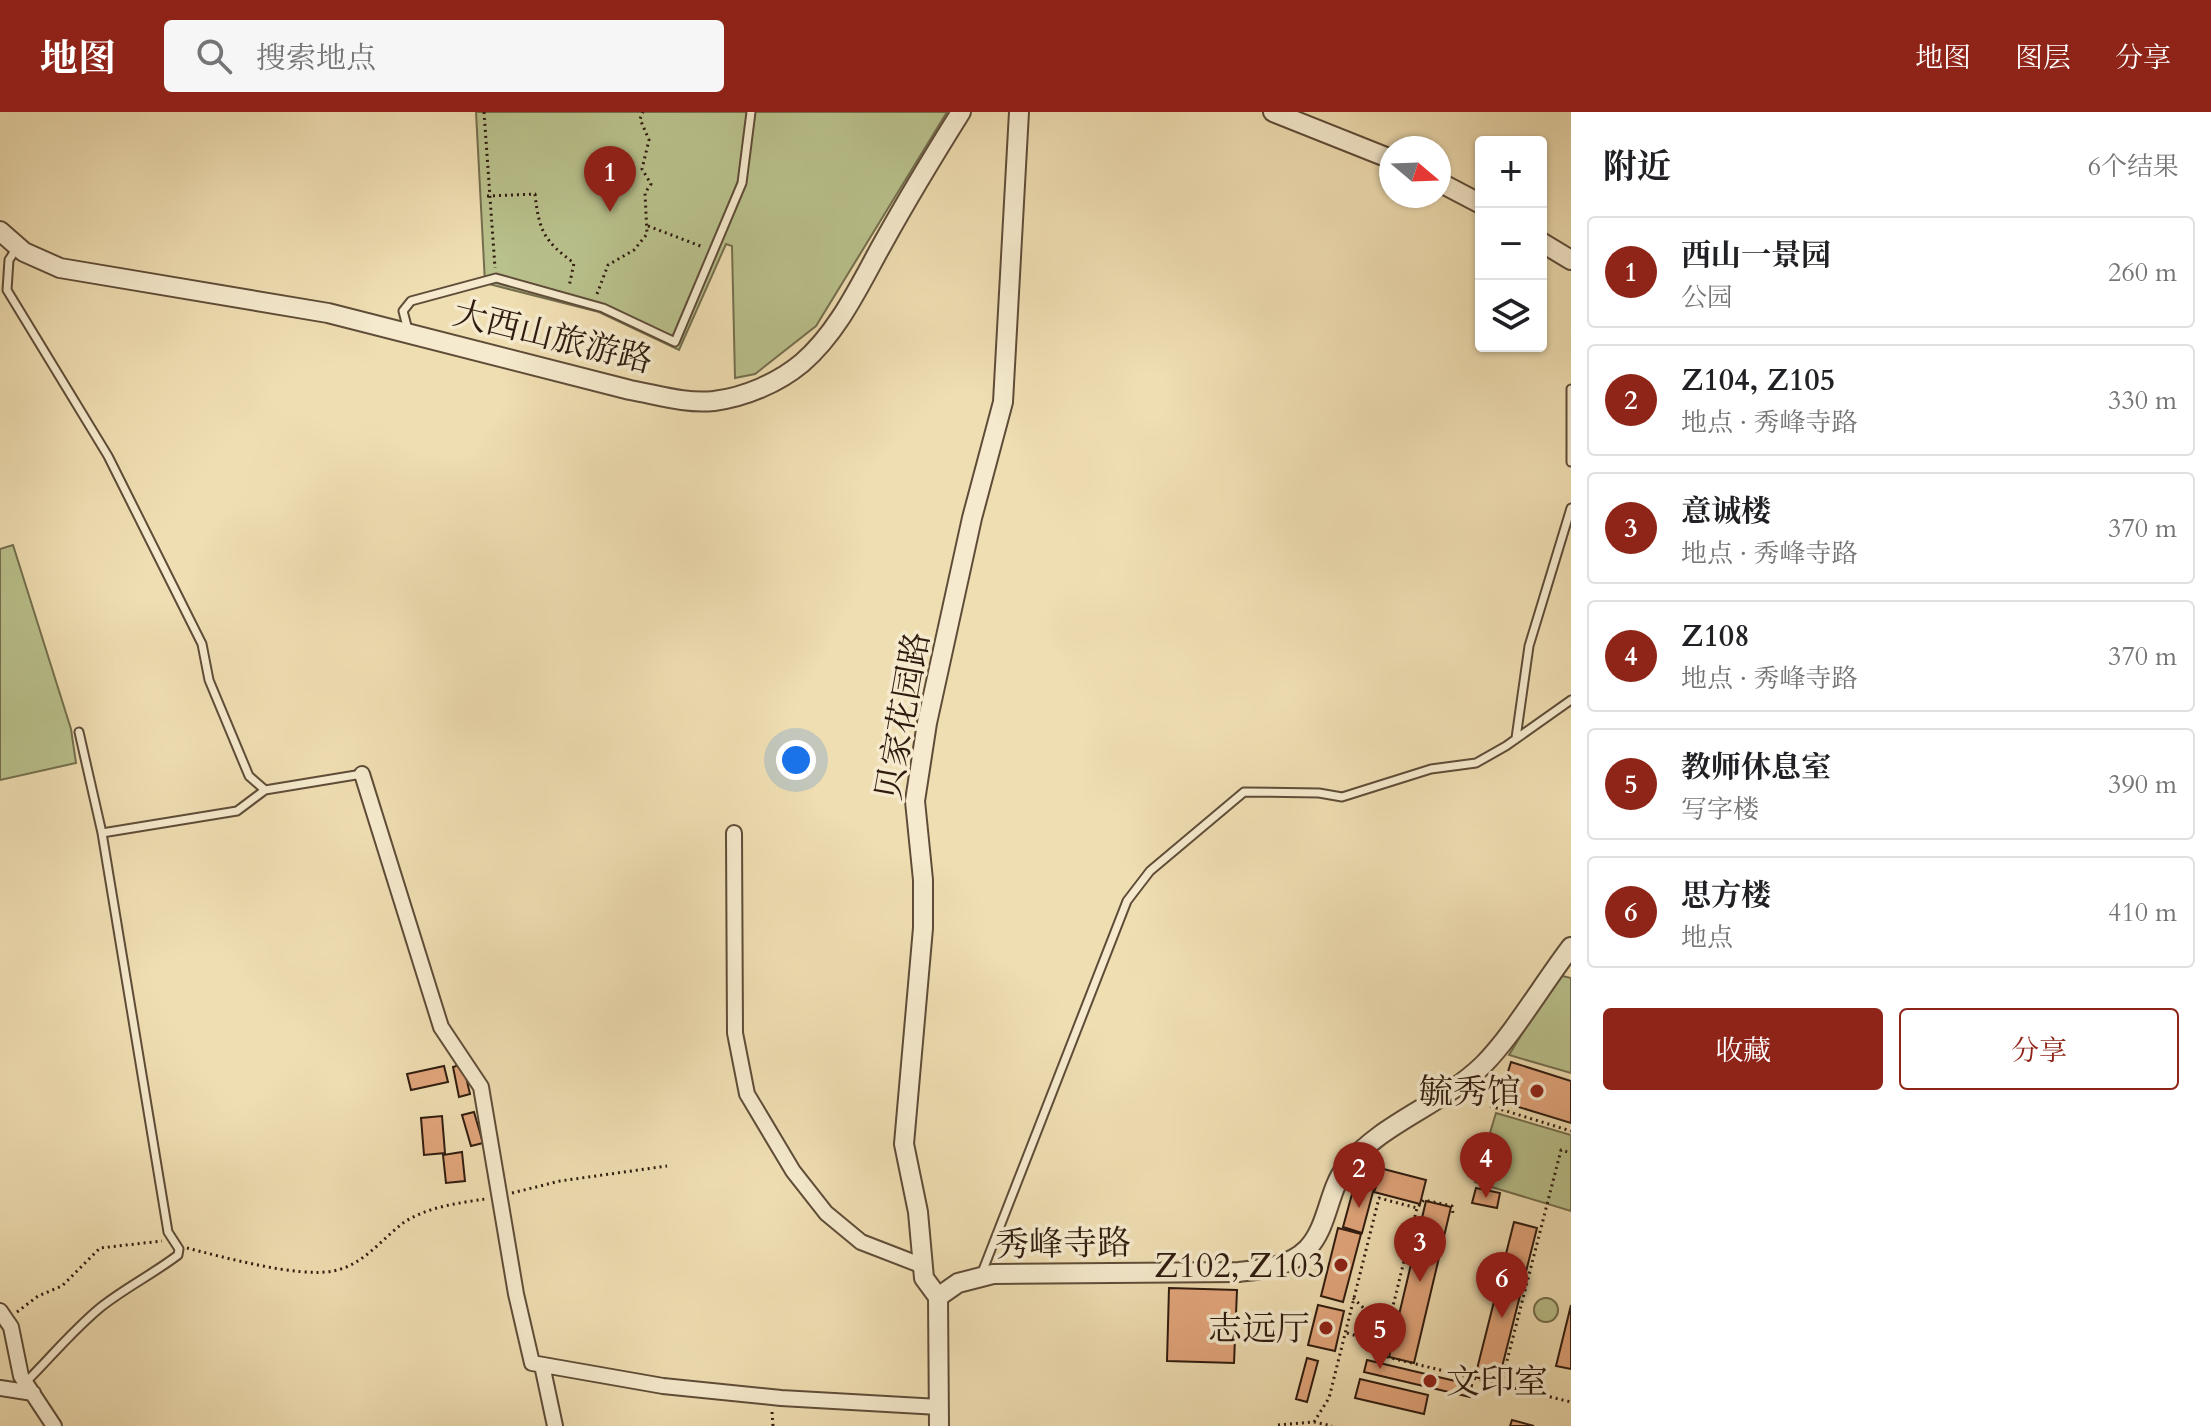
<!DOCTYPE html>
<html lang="zh">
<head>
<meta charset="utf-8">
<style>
	:root { --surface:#fff; --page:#f6f6f6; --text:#202124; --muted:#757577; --line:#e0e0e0; --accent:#8f2418 }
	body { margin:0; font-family:Cardo,"Noto Serif SC",serif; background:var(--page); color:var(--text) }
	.controls { position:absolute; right:24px; top:24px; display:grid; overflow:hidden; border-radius:8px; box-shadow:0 2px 6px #0004 }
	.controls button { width:72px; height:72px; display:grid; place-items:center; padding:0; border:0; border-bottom:2px solid var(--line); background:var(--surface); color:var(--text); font:40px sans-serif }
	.compass { position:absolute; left:1379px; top:24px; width:72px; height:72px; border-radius:50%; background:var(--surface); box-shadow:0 2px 6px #0004; rotate:109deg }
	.you { position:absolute; left:796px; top:648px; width:28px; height:28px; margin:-20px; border:6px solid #fff; border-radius:50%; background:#1a73e8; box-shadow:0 0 0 12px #1a73e833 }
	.badge { display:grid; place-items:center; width:52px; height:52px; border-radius:50%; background:var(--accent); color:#fff; font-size:26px; font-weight:700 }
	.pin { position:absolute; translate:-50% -66px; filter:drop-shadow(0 2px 4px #0008) }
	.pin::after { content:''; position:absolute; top:42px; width:28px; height:24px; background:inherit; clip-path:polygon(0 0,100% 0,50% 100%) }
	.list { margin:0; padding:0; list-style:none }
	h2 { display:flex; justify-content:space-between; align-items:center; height:104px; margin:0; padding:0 32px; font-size:34px }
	h2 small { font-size:26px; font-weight:400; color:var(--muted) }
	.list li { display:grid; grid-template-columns:52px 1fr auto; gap:24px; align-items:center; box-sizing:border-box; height:112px; margin:0 16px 16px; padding:0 16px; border:2px solid var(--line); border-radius:8px }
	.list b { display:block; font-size:30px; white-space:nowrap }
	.list p { margin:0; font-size:26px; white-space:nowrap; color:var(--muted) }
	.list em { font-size:26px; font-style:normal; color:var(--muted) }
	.actions { display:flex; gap:16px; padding:24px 32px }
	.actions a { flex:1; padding:18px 0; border:2px solid var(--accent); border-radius:8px; text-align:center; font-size:28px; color:var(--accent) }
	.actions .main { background:var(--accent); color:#fff }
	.icon { flex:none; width:44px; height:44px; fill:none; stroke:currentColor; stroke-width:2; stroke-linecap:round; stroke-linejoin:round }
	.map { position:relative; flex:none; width:1571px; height:1314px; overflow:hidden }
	header { display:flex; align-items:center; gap:48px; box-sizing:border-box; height:112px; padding:0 40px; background:var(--accent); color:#fff }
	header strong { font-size:38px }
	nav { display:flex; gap:44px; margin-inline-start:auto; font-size:28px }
	.search { width:560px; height:72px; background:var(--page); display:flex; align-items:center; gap:20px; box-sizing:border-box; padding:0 28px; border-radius:8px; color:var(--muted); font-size:30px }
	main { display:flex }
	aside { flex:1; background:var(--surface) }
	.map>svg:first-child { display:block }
	.green { fill:#b9c18c; stroke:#746e4e; stroke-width:2 }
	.building { fill:#e3a67c; stroke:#2f1b0f; stroke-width:2 }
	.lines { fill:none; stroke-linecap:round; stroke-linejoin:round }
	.service-casing { stroke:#5f4c38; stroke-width:11 }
	.minor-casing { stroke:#5f4c38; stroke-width:18 }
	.tertiary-casing { stroke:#5f4c38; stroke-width:22 }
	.path { stroke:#2f1b0f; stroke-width:3; stroke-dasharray:2 4; stroke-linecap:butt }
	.service { stroke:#f5eacd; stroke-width:7 }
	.minor { stroke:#f5eacd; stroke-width:14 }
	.tertiary { stroke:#f5eacd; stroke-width:18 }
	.poi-dot { fill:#8f2418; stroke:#f5eacd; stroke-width:3 }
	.labels { text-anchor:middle; stroke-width:7; stroke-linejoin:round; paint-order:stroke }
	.street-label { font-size:34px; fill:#2f1b0f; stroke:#f5eacd }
	.poi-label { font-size:34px; fill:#2f1b0f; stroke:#f5eacd; text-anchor:end }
</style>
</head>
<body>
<header>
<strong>地图</strong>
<div class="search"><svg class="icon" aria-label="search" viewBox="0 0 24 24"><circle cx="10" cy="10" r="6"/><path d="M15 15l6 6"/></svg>搜索地点</div>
<nav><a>地图</a><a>图层</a><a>分享</a></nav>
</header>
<main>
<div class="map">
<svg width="1571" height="1314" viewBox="0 0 1571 1314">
	<rect width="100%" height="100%" fill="#efdeb2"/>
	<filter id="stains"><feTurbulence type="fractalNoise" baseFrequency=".0025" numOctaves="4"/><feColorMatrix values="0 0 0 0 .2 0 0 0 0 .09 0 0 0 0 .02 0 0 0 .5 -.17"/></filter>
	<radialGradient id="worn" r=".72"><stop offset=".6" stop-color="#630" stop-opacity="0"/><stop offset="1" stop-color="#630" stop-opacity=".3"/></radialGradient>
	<path class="green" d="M476,0H947L816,214L755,262L735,266L732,134L726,132L679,238L599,200L485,171Z
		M13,433L71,617L76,651L0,668V437Z
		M1558,863L1571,866V961L1509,943Z
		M1496,1001L1571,1023V1099L1475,1070Z
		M1534 1198a12 12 0 1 1 24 0a12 12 0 1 1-24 0Z"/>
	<path class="building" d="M1511,950L1571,969V1011L1499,989Z
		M463,952L470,982L459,985L453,955Z
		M444,954L448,970L411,978L407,962Z
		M474,1000L483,1031L471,1034L462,1003Z
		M442,1004L445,1041L424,1043L421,1006Z
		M462,1040L465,1069L446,1071L443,1043Z
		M1368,1053L1426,1068L1420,1092L1374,1080L1376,1075L1364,1072Z
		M1355,1071L1374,1076L1362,1121L1343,1115Z
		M1476,1076L1500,1081L1497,1096L1472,1091Z
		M1426,1089L1451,1095L1414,1251L1389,1245Z
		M1514,1110L1537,1116L1498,1271L1475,1265Z
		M1338,1116L1361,1122L1343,1190L1321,1184Z
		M1169,1176L1237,1178L1234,1251L1167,1249Z
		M1318,1193L1344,1199L1335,1239L1308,1233Z
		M1571,1193V1257L1556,1254Z
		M1307,1246L1318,1249L1307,1290L1296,1287Z
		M1367,1248L1472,1273L1470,1285L1364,1260Z
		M1360,1267L1428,1283L1424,1302L1355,1286Z
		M1512,1308L1534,1314H1510Z"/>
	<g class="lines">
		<defs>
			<path id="service" d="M16,137L9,148L7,178L108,344L202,532L209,568L249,664L265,678L362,662
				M408,218L403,199L411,189L496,166L603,196L675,230L742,71L751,0
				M1571,277V350
				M79,620L102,721L237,699L265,678
				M1516,626L1529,534L1571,396
				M981,1163L1127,789L1150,759L1244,680L1319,681L1342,685L1431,657L1476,651L1506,634L1571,588
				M26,1270C51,1245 73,1218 101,1195C125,1176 153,1162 178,1143L179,1137L168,1120L102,721"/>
			<path id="minor" d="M362,662L441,915L481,975L516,1182L532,1251L663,1274L781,1286L939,1295
				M734,721L735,921L747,982L793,1059L826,1101L861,1130L923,1154
				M0,1199L11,1215L21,1264L54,1314
				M542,1253L555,1314
				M0,1276L33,1281"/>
			<path id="tertiary" d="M1273,0L1391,47
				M1439,70L1481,92
				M0,119L24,140L60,156L328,201L630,278C658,283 685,292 714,289C745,285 778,271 802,251C839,219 860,172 883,131C908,86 934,43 961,0
				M1541,130L1571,148
				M938,1185L958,1171L993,1162L1239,1160C1263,1157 1289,1155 1307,1137C1328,1116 1328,1078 1346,1055C1382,1010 1442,993 1483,953C1513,923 1544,870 1571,835
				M939,1314L938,1185L924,1166L918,1100L904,1032L923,816V768L915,689L927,611L972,406L1003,290L1019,0"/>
		</defs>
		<use href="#service" class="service-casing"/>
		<use href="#minor" class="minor-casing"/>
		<use href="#tertiary" class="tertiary-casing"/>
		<path class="path" d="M484,0L495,156
			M487,84L535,82C539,119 544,129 574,151L569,175
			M648,114L703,135
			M597,182L608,153L634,138L647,122L645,81L651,72L642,57L649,28L640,7L643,0
			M1490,994L1571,1019
			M512,1081L560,1069L667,1054
			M187,1136C223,1145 298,1166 333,1159C362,1154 381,1128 403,1111C426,1095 459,1091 485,1087
			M1353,1186L1371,1203L1388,1212
			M17,1200L38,1184L62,1174L100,1136L162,1129
			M1347,1221L1367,1227L1383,1244L1571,1290
			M1382,1239L1417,1096
			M1501,1272L1561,1038L1571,1041
			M772,1300L773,1314
			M1314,1310L1329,1286L1379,1086L1417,1096L1424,1088L1452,1094L1453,1102
			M1278,1313L1314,1310L1332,1314"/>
		<use href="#service" class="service"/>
		<use href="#minor" class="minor"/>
		<use href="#tertiary" class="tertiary"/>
	</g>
	<g class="poi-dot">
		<circle cx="1537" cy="979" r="8"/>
		<circle cx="1341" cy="1153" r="8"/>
		<circle cx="1326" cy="1216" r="8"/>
		<circle cx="1430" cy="1269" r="8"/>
	</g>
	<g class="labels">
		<g class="street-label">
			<text transform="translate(553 224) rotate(14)" y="12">大西山旅游路</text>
			<text transform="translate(902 604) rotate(-80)" y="12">贝家花园路</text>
			<text transform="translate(1063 1131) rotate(-1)" y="12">秀峰寺路</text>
		</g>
		<g class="poi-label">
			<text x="1521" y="991">毓秀馆</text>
			<text x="1325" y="1165">Z102, Z103</text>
			<text x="1310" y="1228">志远厅</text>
			<text x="1446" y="1281" text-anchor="start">文印室</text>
		</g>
	</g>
	<rect width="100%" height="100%" filter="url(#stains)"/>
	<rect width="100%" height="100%" fill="url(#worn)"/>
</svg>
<div class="controls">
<button>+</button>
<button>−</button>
<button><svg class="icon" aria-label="layers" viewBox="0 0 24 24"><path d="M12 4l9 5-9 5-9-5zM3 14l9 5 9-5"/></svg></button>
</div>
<svg class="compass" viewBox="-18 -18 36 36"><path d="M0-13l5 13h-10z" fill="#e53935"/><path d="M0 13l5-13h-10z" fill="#757577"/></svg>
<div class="you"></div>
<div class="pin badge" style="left:610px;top:100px">1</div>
<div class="pin badge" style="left:1359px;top:1096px">2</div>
<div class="pin badge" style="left:1420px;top:1170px">3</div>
<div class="pin badge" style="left:1486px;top:1086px">4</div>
<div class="pin badge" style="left:1380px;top:1257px">5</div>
<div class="pin badge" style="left:1502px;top:1206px">6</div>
</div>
<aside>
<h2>附近<small>6个结果</small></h2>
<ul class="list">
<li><span class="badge">1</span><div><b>西山一景园</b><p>公园</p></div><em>260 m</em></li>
<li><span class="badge">2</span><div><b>Z104, Z105</b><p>地点 · 秀峰寺路</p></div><em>330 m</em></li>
<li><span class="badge">3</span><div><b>意诚楼</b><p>地点 · 秀峰寺路</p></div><em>370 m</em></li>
<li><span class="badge">4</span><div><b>Z108</b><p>地点 · 秀峰寺路</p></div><em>370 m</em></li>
<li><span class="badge">5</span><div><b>教师休息室</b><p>写字楼</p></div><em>390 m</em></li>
<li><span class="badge">6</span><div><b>思方楼</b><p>地点</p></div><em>410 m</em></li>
</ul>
<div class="actions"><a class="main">收藏</a><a>分享</a></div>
</aside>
</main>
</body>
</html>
